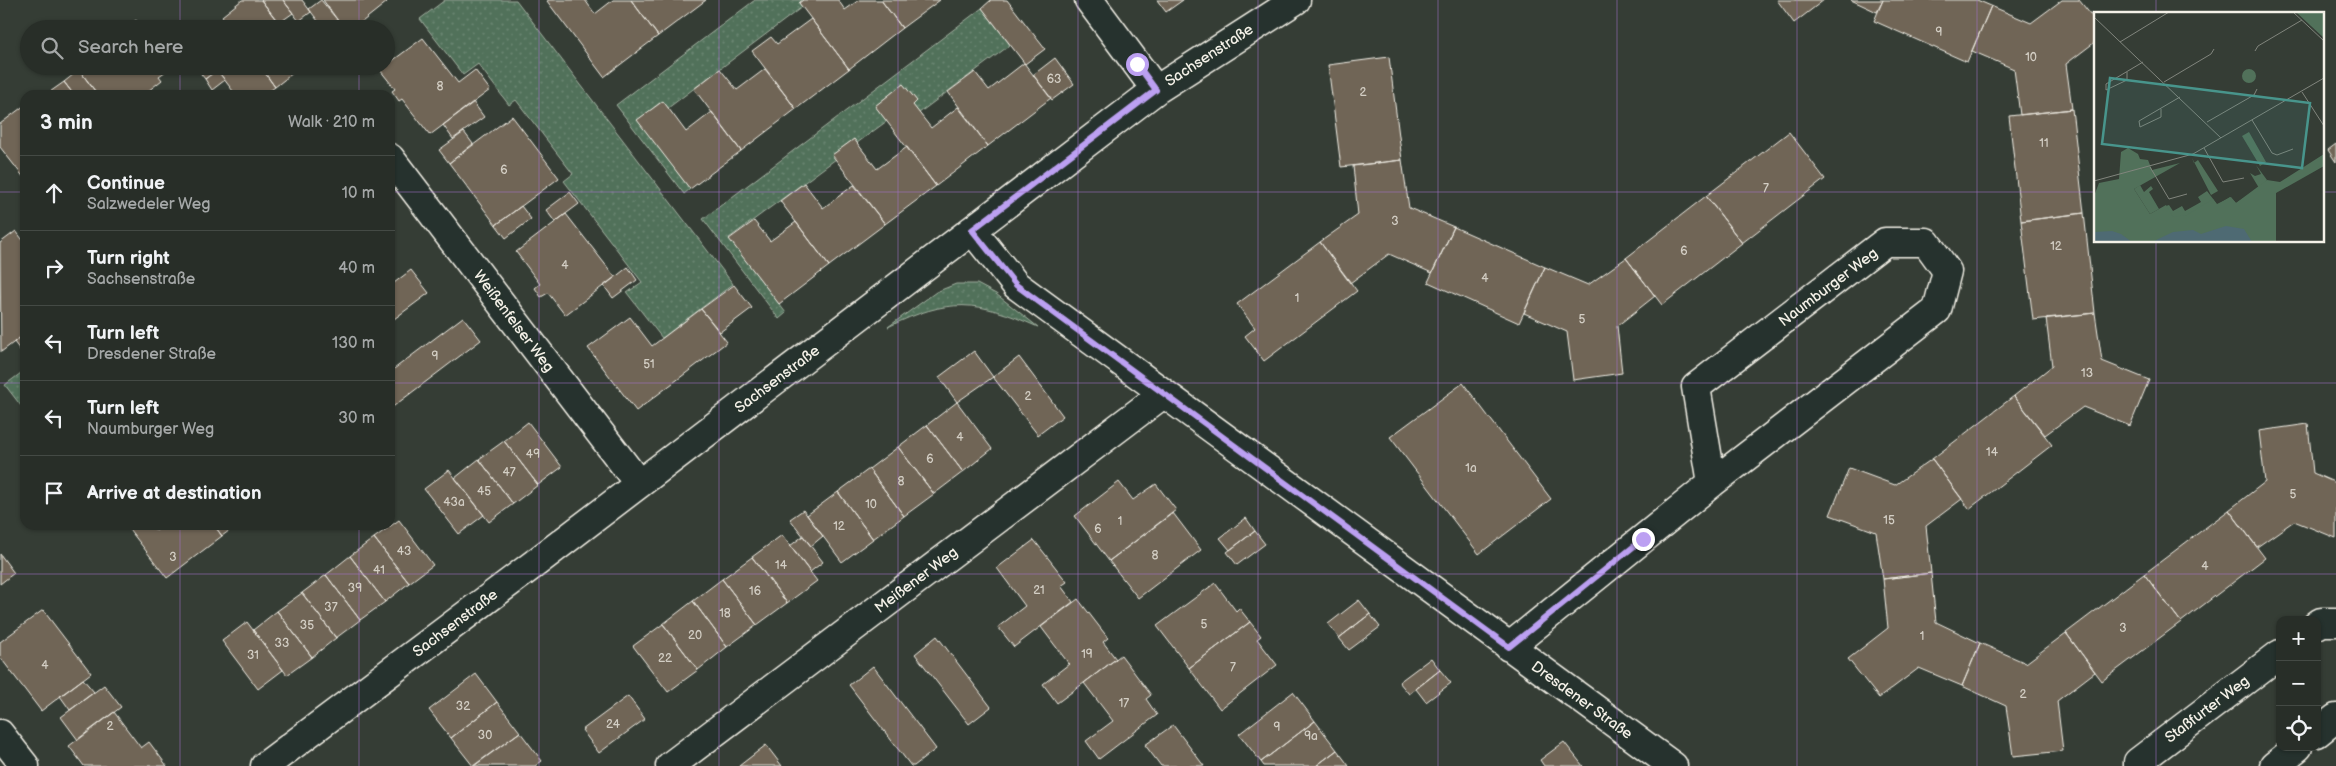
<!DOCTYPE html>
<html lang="en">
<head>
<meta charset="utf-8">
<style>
	:root { --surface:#282e28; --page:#343a34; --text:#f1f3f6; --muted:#a5a8a8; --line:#444a45 }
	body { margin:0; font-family:"Balsamiq Sans",sans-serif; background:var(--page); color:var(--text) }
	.controls { position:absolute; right:15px; bottom:15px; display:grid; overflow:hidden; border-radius:10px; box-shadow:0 1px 4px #0004 }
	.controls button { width:45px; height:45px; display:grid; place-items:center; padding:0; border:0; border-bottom:1px solid var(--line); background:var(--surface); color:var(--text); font:25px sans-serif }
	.stop { position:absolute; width:15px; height:15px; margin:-11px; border:4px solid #bca0f2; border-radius:50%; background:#fff }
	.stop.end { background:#bca0f2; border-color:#fff; box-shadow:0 1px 5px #0008 }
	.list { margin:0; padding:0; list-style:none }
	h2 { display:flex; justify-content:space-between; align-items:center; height:65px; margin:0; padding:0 20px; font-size:21px }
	h2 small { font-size:16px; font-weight:400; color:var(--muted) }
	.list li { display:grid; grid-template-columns:32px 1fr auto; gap:15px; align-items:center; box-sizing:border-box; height:75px; padding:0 20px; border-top:1px solid var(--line) }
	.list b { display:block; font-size:19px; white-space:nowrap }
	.list p { margin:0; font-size:16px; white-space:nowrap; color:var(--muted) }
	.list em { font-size:16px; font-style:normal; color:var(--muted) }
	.icon { flex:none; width:28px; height:28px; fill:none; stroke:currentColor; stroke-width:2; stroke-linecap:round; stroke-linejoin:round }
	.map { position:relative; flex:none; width:2336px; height:766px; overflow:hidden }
	.search { position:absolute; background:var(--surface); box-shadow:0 1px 4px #0004; left:20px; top:20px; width:375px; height:55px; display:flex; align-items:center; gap:12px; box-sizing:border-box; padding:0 18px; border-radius:28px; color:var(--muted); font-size:19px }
	.panel { position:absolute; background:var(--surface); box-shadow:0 1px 4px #0004; left:20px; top:90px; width:375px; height:440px; border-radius:15px }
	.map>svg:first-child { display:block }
	.grass { fill:url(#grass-dots); stroke:#a2b1a1 }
	.building { fill:#6f6557; stroke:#f4f1e8 }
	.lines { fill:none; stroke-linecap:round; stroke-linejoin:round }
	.minor-casing { stroke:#f4f1e8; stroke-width:31 }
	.minor { stroke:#26332d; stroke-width:28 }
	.route { stroke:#bca0f2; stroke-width:6 }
	.grid { fill:none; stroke:#a571cd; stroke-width:1; stroke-opacity:0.55 }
	.labels { text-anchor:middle; stroke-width:5; stroke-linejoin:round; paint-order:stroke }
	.number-label { font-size:12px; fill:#d3cec4 }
	.street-label { font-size:15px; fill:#f4f1e8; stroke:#26332d }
	.inset-road { fill:none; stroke:#81857d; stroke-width:1 }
	.view { fill:#48958c; fill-opacity:0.15; stroke:#48958c; stroke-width:2.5 }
	.inset-edge { fill:none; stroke:#f4f1e8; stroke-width:2.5 }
</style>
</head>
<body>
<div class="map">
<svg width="2336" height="766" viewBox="0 0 2336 766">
	<defs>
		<pattern id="grass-dots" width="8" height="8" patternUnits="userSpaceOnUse" patternTransform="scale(1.25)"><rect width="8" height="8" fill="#51715a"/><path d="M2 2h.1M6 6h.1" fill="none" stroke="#6b8672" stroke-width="1.8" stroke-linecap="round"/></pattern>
	</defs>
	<rect width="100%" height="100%" fill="#353d35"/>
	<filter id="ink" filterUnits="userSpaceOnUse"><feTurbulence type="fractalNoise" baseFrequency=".02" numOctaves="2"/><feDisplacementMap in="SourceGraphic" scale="10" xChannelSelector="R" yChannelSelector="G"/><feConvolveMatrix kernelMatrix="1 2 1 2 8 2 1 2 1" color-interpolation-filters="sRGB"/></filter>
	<g filter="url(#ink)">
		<path class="grass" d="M445,0H516L733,284L662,338L627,293L642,282L564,181L573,174L516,100L509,105L478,64L463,75L420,19Z
			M755,0H803L799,3L802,7L668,108L662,101L638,120L690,189L684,194L616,105Z
			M982,8L1010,45L919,113L913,105L917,101L903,84L875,106L887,121L857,143L854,139L832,155L836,159L729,238L786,313L779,319L703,219Z
			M956,284H977L996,294L1038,327C977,300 949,297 888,327L936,292Z
			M25,370V411L5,385Z"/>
		<path class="building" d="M242,0H261L283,29H232L222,16Z
			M261,0H283L293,13L279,23Z
			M283,0H302L311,12L299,21Z
			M321,0L339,22L331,29H324L309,9Z
			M323,0H385L387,2L353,29H344Z
			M549,0H585L595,14L613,0H631L658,36L604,77L547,1Z
			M631,0H706L658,36Z
			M803,0H838L845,10L859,0H881L902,28L849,69L799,3Z
			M881,0H940L902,28Z
			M991,0H1007L1045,49L1025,64L982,8Z
			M1157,0H1183L1166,12Z
			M1777,0H1824L1794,23Z
			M1851,0H1883L1877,12Z
			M1883,0H1977L1991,6L1967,62L1874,21Z
			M2062,0H2079L2095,20V42L2066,64L2072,109L2020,115L2014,69L1972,51L1991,6L2031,23Z
			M811,19L849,69L796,109L752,51L771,37L777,44Z
			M136,20L143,29H125Z
			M423,38L458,83L475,70L490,90L430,135L402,99L399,101L392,91L395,89L380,70Z
			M1389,57L1402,160L1341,167L1328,65Z
			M1055,58L1074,84L1052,100L1033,75Z
			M1024,63L1051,98L988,146L948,92L975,72L989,90Z
			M86,66H171L172,67L159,76L162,80L143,95H98L80,71Z
			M195,66H214L217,70L205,79Z
			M214,66H260L275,87L264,95H236Z
			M260,66H302L275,87Z
			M720,69L737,90L765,69L796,109L741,151L694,89Z
			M79,70L80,71L98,95H74L64,82Z
			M217,70L225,80L212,90L205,79Z
			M64,82L74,95H48L47,94Z
			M903,84L917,101L913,105L931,128L958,107L988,146L936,186L875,106Z
			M663,101L686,132L712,112L741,151L690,189L637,120Z
			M473,102L484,117L453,139L443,125Z
			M25,105V179L0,147V124Z
			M2072,109L2084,213L2021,221L2009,116Z
			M512,116L559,178L496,225L449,163Z
			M464,132L473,144L449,163L439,150Z
			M1789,132L1825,179L1742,243L1706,196Z
			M854,139L877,169L907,147L936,186L885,224L832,155Z
			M2336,144V162L2328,150Z
			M1402,160L1409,208L1454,227L1432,273L1389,254L1350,283L1320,242L1358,215L1353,166Z
			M804,183L823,208L854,185L885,224L829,266L780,201Z
			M570,192L579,204L555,222L546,210Z
			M1706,196L1742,243L1662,305L1626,258Z
			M521,206L531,219L506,238L496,225Z
			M2084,213L2095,313L2033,320L2021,221Z
			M566,214L615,277L565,315L548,293L541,297L535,288L540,284L516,252Z
			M754,221L770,241L796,222L829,266L779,304L729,239Z
			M1454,227L1545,267L1519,323L1428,282Z
			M16,231L25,243V334L1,352L0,243Z
			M1320,242L1357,291L1264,361L1245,336L1255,328L1237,304Z
			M1626,258L1655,296L1617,326L1622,373L1573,380L1567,332L1524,313L1545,267L1588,285Z
			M628,267L637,280L613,298L604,286Z
			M411,270L429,293L390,322V286Z
			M734,285L752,308L720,332L701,309Z
			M701,309L727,342L636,411L588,348L630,317L652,346Z
			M2095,313L2102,361L2149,380L2130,426L2083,407L2045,435L2014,396L2052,366L2046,318Z
			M463,317L481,340L390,409V372Z
			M25,334V353L23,354L14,342Z
			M974,351L993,377L957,402L939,377Z
			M1019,357L1063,416L1038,435L993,377Z
			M1463,383L1551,499L1479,554L1390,437Z
			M2014,396L2052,445L1969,509L1932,459Z
			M957,402L992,449L963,472L927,425Z
			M528,422L562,467L538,485L504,441Z
			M2308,424L2313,473L2336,483V538L2294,521L2257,547L2229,510L2265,482L2259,431Z
			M927,425L963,472L934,494L898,447Z
			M504,441L538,485L513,504L479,459Z
			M898,447L934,494L904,516L869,469Z
			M479,459L513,504L489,522L455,478Z
			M1932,459L1962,499L1926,526L1931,573L1883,579L1876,532L1830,515L1849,468L1895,485Z
			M869,469L904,516L873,539L838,492Z
			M449,470L484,515L459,534L424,489Z
			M1119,482L1133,500L1156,484L1176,510L1109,561L1075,516Z
			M838,492L873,539L842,562L807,515Z
			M803,510L823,536L811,546L790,519Z
			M2229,510L2265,558L2181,622L2144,574Z
			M1173,513L1201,550L1138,598L1109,561Z
			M1246,518L1255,531L1230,550L1220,538Z
			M399,520L433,565L409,583L374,538Z
			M126,525H152L156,531L163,525H214L222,536L167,578Z
			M214,525H237L222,536Z
			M1255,531L1265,544L1237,565L1227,552Z
			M782,535L817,581L787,603L752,557Z
			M803,536L823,562L810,572L790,546Z
			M374,538L409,583L385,602L350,556Z
			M1034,540L1067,582L1061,586L1073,602L1014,647L998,627L1025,606L997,568Z
			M0,554L14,573L0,584Z
			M350,556L385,602L360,620L326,575Z
			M752,557L787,603L757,625L722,579Z
			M1931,573L1936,622L1980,643L1962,686L1919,668L1879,698L1848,659L1888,628L1883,579Z
			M2144,574L2181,622L2102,681L2066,633Z
			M326,575L360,620L336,638L302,593Z
			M722,579L757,625L727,647L693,601Z
			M1215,583L1236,611L1239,608L1250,622L1189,668L1157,626Z
			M302,593L336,638L312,657L277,611Z
			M1078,599L1108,638L1103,642L1116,659L1057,703L1043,684L1069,664L1041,627Z
			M1359,600L1370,614L1339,638L1328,624Z
			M693,601L727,647L698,670L663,624Z
			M43,610L91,673L41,711L0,657V642Z
			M277,611L312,657L287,675L253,630Z
			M1370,614L1380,627L1349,650L1339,638Z
			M247,622L283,670L258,689L222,641Z
			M1250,622L1261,636L1257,639L1277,665L1220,709L1189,668Z
			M663,624L698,670L668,692L633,646Z
			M2066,633L2095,672L2057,701L2063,751L2013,756L2006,706L1962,686L1980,643L2026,663Z
			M937,636L991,707L969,724L915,654Z
			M1121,655L1151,695L1146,699L1157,715L1099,759L1086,741L1113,721L1084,683Z
			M1431,658L1440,670L1409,694L1399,682Z
			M873,666L936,749L914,766H911L849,685Z
			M1440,670L1451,683L1426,702L1416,689Z
			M476,674L497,702L451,738L429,710Z
			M83,679L94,692L70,710L60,696Z
			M104,685L121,707L78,740L61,717Z
			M1293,692L1315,721L1261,762L1239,734Z
			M628,696L645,719L599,753L582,730Z
			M497,702L520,732L473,766L451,738Z
			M114,712L141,748L149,742L167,766H84L69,746Z
			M1315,721L1337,750L1316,766H1264L1261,762Z
			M1173,725L1204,766H1161L1145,745Z
			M520,732L542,761L535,766H474Z
			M1564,742L1583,766H1544L1540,760Z
			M766,745L782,766H739Z
			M1337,750L1349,766H1316Z"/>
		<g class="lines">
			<defs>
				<path id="minor" d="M1089,0L1156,90
					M390,158L639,484
					M972,230L1016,285L1673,766
					M2317,625L2321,622H2336
					M1509,647L1712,483L1937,310L1947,271L1926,242H1885L1696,387L1712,483
					M2317,733L2336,718
					M0,734L25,766
					M265,766L538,561L1156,90L1296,0
					M670,766L1163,394
					M2138,766V762L2280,654
					M2274,766L2298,747"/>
			</defs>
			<use href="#minor" class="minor-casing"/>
			<use href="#minor" class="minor"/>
		</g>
	</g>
	<g class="lines" filter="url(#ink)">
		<path class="route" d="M1137,64L1156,90L972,230L1016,285L1509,647L1643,539"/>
	</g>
	<path class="grid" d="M180,0V29M359,0V29M539,0V766M719,0V766M898,0V766M1078,0V766M1258,0V766M1438,0V766M1617,0V766M1797,0V766M1977,0V766M2156,0V14M180,66V95M359,66V95M0,192H25M390,192H2095M2322,192H2336M2156,241V766M0,383H25M390,383H2336M180,525V766M359,525V766M0,574H2336"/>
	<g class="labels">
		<g class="number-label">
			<text x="1939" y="36">9</text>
			<text x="2031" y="61">10</text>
			<text x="1054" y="83">63</text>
			<text x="440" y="90">8</text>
			<text x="1363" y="96">2</text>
			<text x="2044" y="147">11</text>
			<text x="504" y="174">6</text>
			<text x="1766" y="192">7</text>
			<text x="1395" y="225">3</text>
			<text x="2056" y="250">12</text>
			<text x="1684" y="255">6</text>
			<text x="565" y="269">4</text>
			<text x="1485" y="282">4</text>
			<text x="1297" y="302">1</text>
			<text x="1582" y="323">5</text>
			<text x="435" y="360">9</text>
			<text x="649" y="368">51</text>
			<text x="2087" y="377">13</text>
			<text x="1028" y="400">2</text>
			<text x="960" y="441">4</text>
			<text x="1992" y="456">14</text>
			<text x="533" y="458">49</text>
			<text x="930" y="463">6</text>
			<text x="1471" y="472">1a</text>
			<text x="509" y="476">47</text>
			<text x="901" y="485">8</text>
			<text x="484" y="495">45</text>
			<text x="2293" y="498">5</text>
			<text x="454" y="506">43a</text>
			<text x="871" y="508">10</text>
			<text x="1889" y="524">15</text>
			<text x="1120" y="525">1</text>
			<text x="839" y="530">12</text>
			<text x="1098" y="533">6</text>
			<text x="404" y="555">43</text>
			<text x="1155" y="559">8</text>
			<text x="173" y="561">3</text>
			<text x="781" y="569">14</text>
			<text x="2205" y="570">4</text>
			<text x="379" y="574">41</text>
			<text x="355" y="592">39</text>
			<text x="1039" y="594">21</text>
			<text x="755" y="595">16</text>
			<text x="331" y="611">37</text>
			<text x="725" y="617">18</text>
			<text x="1204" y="628">5</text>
			<text x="307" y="629">35</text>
			<text x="2123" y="632">3</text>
			<text x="695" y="639">20</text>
			<text x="1922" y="640">1</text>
			<text x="282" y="647">33</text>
			<text x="1087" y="658">19</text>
			<text x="253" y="659">31</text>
			<text x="665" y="662">22</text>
			<text x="45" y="669">4</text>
			<text x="1233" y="671">7</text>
			<text x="2023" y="698">2</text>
			<text x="1124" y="707">17</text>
			<text x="463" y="710">32</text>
			<text x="613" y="728">24</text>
			<text x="110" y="730">2</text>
			<text x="1277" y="731">9</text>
			<text x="485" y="739">30</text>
			<text x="1311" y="740">9a</text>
		</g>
		<g class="street-label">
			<text transform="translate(1209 55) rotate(-33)" y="5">Sachsenstraße</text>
			<text transform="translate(1828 287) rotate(-37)" y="5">Naumburger Weg</text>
			<text transform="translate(514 321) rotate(53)" y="5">Weißenfelser Weg</text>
			<text transform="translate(777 379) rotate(-37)" y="5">Sachsenstraße</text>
			<text transform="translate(916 580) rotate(-37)" y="5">Meißener Weg</text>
			<text transform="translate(455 623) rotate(-37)" y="5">Sachsenstraße</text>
			<text transform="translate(1582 700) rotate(36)" y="5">Dresdener Straße</text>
			<text transform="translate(2207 709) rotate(-37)" y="5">Staßfurter Weg</text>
		</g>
	</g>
	<g transform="translate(2094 12)">
		<rect width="230" height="230" fill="#353d35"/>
		<path d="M202,0H230V26L217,14ZM155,120L172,150L166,154L148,124ZM98,146L100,151L104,148L124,179L117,183ZM162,153L173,168L157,189L78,207L72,194L75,193L79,199L88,194L91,199L107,190L104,185L113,179L123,192L137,185L142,191L165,176L156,161L161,164L167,162ZM46,173L50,180L57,174L59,177L55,180L65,197L56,202L40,177Z" fill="#51715a"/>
		<path d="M148 64a7 7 0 1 1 14 0a7 7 0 1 1-14 0ZM34,136L44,142L46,147L54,148L58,158L86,151L40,177L56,202L72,193L79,205L93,203L119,187L123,193L136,185L142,191L173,168L186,170L230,142V154L182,181V230H0V184L5,171L25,167L27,140Z" fill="#51715a"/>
		<path d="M132,214L150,217L158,230H58L79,220L99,218L107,222ZM18,219L27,222L38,230H0V220Z" fill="#4e6a73"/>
		<path class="inset-road" d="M199,0L230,29M0,5L127,126M26,30L75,0M161,39L164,34L208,8M33,60V68L12,78V72L49,50M70,70L117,42L120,37M208,80L230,114M67,97V105L46,115L45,109L86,85M158,108L178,141L183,143L199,137M113,110L160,83L163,77M110,136L129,170L150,166M56,155L75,187L93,182M0,169L99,142L230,66"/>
		<path class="view" d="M16,66L216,91L208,156L8,132Z"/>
		<rect width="230" height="230" class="inset-edge"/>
	</g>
</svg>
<div class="controls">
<button>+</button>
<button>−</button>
<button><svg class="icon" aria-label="locate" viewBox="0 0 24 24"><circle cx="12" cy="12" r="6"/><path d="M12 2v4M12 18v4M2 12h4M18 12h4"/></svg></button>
</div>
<div class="stop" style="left:1137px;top:64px"></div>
<div class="stop end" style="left:1643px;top:539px"></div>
<div class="search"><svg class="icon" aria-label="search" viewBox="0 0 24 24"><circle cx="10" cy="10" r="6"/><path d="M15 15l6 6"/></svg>Search here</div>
<section class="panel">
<h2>3 min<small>Walk · 210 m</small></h2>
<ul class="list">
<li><svg class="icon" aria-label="ahead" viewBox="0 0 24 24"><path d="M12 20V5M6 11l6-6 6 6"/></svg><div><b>Continue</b><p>Salzwedeler Weg</p></div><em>10 m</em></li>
<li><svg class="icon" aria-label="right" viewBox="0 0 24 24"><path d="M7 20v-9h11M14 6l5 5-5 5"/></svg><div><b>Turn right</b><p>Sachsenstraße</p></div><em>40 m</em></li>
<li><svg class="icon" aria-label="left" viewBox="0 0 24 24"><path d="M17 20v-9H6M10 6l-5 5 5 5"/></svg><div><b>Turn left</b><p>Dresdener Straße</p></div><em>130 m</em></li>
<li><svg class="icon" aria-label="left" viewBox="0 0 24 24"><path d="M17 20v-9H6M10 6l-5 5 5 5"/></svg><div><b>Turn left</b><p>Naumburger Weg</p></div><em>30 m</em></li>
<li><svg class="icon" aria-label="arrive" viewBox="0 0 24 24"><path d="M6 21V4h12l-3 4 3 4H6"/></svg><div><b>Arrive at destination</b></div></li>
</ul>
</section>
</div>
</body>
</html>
